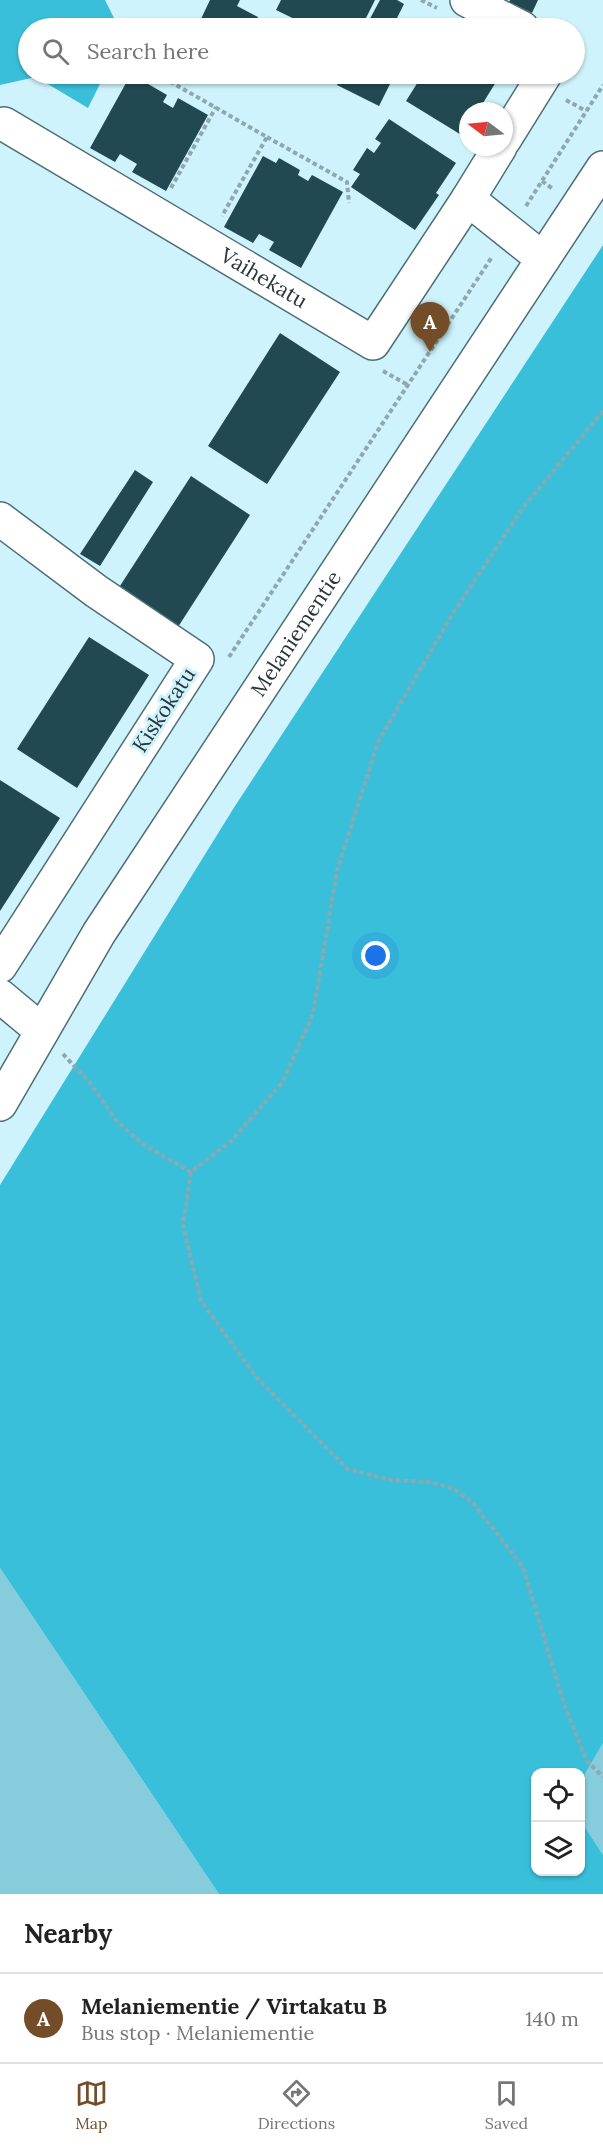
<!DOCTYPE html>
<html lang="en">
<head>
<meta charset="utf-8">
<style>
	:root { --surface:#fff; --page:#f6f6f6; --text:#222; --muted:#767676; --line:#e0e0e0; --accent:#724d28 }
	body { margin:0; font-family:Lora,serif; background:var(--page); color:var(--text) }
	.controls { position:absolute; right:18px; bottom:18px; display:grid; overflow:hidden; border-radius:12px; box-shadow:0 2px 4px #0004 }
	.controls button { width:54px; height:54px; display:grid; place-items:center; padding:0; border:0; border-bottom:2px solid var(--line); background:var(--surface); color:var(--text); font:30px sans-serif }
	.compass { position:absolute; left:459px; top:102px; width:54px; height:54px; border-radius:50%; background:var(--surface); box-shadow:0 2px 4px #0004; rotate:286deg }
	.you { position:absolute; left:376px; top:956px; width:21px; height:21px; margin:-15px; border:4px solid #fff; border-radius:50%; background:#1a73e8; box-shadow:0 0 0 9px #1a73e833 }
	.badge { display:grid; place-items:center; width:39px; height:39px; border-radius:50%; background:var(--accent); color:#fff; font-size:20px; font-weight:700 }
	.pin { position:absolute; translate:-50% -50px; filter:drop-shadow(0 2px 3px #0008) }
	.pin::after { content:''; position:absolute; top:32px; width:21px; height:18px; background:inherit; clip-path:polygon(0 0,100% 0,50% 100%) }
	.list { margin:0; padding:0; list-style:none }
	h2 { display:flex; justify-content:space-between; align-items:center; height:78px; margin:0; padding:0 24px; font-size:26px }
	h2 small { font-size:20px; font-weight:400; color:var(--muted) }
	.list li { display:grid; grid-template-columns:39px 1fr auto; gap:18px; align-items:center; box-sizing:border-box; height:90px; padding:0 24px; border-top:2px solid var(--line) }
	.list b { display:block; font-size:22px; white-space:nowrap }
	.list p { margin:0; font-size:20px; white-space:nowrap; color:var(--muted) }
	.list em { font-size:20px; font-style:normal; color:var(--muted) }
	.icon { flex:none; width:33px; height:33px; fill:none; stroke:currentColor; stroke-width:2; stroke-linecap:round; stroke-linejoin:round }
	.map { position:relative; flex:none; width:603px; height:1894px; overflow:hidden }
	.search { position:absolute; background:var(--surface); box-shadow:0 2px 4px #0004; left:18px; right:18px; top:18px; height:66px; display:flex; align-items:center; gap:15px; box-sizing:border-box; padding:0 21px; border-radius:33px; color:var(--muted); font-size:22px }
	.sheet { height:168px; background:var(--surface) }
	nav { display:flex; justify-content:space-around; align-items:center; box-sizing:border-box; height:84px; border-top:2px solid var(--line); background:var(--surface); font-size:16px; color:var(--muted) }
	nav a { display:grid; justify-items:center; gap:3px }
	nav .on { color:var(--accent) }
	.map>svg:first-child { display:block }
	.green { fill:#86ccdc }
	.forest { fill:#3abfda }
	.building { fill:#224952 }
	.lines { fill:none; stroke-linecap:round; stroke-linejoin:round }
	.minor-casing { stroke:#4e6e76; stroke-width:36 }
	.secondary-casing { stroke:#4e6e76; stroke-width:36 }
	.path { stroke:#8da8ae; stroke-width:4; stroke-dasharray:4.5 3; stroke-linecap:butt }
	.minor { stroke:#fff; stroke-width:33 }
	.secondary { stroke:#fff; stroke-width:33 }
	.labels { text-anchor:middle; stroke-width:6; stroke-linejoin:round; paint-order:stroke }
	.street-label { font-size:21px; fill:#283639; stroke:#cff3fc }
</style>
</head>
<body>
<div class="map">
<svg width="603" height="1894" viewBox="0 0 603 1894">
	<rect width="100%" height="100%" fill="#cff3fc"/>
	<path class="green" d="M0,1568L219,1894H0Z
		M603,1743V1855L581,1821V1781Z"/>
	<path class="forest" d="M0,0H105L119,28H28V74H105L88,108L36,77L0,85Z
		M603,245V1743L581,1781L580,1772H536V1872H580L581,1821L603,1855V1894H219L0,1568V1185L235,806Z"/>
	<path class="building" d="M210,0H240L237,6L258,17L253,28H215L200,21Z
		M281,0H375L361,28H313L276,10Z
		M380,0H397L404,4L392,28H365Z
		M510,0H538L532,13L509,2Z
		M131,74L167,95L163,102L173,108L178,98L208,115L166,191L132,172L137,164L120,154L115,162L90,148Z
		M343,74H369L390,84L379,106L337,85Z
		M423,74H501L478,111H468V128L463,136L406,101Z
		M389,119L456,163L436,193L439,195L415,230L351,187L360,174L353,170L367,148L374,153L381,143L375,139Z
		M263,156L276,163L279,158L300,170L298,175L308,181L312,175L343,192L301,268L269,250L274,242L259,234L253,243L224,227Z
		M280,333L340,372L267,484L208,446Z
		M135,470L153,482L100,566L80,554Z
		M191,476L250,515L178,627L118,589Z
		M89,637L149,675L77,788L17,749Z
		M0,780L60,818L0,911Z"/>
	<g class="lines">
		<defs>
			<g id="minor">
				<path d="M467,0L522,28"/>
				<path id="s1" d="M4,124L373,343L468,199"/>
				<path d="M504,140L545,74"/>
				<path d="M500,147L468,199L543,259"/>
				<path d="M0,519L96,591L197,659L0,966"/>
				<path d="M0,996L42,1031"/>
			</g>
			<g id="secondary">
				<path id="s2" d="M0,1104L99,933L603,168"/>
			</g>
		</defs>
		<use href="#minor" class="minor-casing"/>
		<use href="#secondary" class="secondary-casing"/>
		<path class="path" d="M421,0L437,8
			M157,74L267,137L222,216
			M566,100L586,111
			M267,137L347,182L349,203
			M542,181L553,189
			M171,188L216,107
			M526,206L603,85
			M383,371L408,385
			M603,411L522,509L450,618L378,742L337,871L313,1014L282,1083L231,1141L191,1172L183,1225L201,1301L257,1378L348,1469L389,1480L430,1482L454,1489L473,1503L523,1567L564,1704L587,1761L603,1777
			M229,657L492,257
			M63,1054L90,1083L116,1120L141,1143L191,1172"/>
		<use href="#minor" class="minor"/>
		<use href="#secondary" class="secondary"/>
	</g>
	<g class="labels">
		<g class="street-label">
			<text dy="7" stroke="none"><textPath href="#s1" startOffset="302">Vaihekatu</textPath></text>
			<text dy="7" stroke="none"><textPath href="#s2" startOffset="556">Melaniementie</textPath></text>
			<text transform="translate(164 710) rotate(-57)" y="7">Kiskokatu</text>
		</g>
	</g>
</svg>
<div class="controls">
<button><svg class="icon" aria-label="locate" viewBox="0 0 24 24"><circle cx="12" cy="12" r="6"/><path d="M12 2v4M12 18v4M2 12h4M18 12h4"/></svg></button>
<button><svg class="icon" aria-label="layers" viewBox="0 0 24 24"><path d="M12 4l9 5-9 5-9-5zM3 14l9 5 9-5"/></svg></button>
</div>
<svg class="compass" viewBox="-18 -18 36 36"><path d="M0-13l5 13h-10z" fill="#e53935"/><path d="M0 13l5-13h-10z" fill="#767676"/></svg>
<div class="you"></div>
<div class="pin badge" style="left:430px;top:352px">A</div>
<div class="search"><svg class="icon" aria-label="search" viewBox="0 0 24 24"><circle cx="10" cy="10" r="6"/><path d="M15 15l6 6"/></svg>Search here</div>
</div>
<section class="sheet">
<h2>Nearby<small></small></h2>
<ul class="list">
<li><span class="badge">A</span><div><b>Melaniementie / Virtakatu B</b><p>Bus stop · Melaniementie</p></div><em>140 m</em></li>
</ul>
</section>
<nav>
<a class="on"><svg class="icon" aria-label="map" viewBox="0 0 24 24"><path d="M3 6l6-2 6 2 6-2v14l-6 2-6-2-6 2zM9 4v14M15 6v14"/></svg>Map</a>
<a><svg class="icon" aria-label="directions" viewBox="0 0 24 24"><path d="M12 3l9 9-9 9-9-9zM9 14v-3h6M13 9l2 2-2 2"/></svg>Directions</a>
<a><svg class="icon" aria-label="saved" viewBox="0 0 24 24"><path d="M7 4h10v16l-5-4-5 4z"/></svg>Saved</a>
</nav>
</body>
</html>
